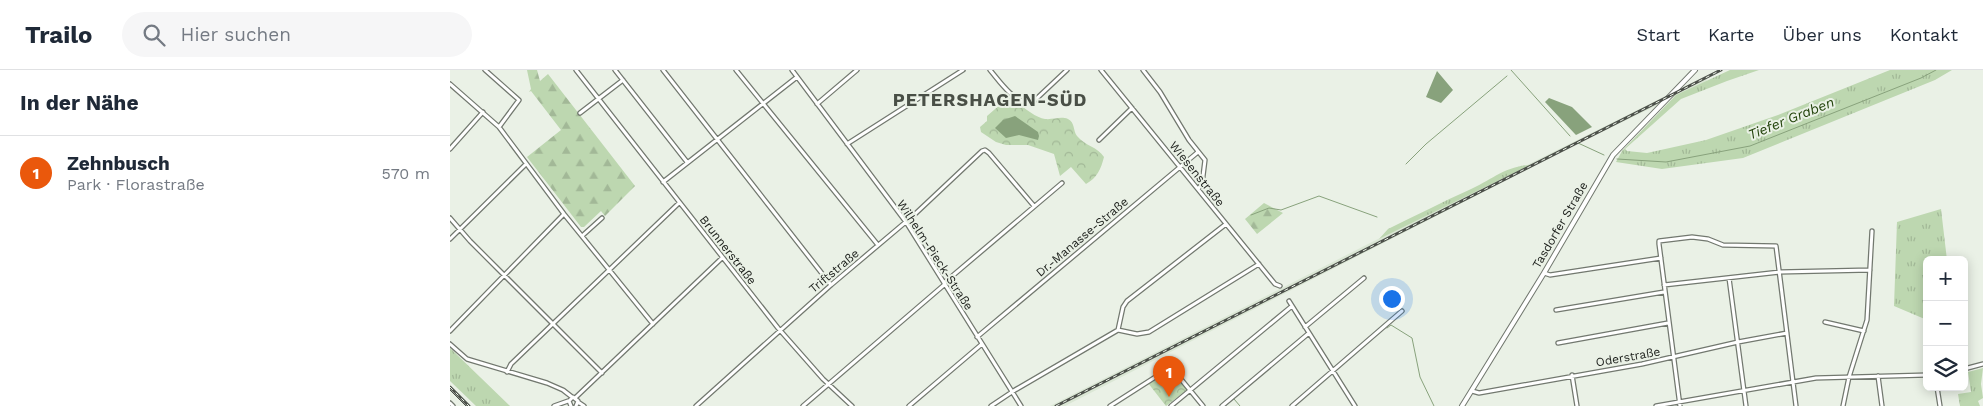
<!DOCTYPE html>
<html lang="de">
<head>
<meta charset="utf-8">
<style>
	:root { --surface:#fff; --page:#f6f6f7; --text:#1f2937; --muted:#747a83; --line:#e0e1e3; --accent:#ea580c }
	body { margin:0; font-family:"Work Sans",sans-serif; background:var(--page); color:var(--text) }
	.controls { position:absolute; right:15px; bottom:15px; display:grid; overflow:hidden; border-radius:8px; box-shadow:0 2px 12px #0003 }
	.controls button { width:45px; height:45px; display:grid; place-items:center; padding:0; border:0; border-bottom:1px solid var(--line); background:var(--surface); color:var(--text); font:25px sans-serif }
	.you { position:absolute; left:941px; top:228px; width:18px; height:18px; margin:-12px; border:4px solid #fff; border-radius:50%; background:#1a73e8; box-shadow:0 0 0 8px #1a73e833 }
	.badge { display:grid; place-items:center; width:32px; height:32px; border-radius:50%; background:var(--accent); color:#fff; font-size:16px; font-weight:700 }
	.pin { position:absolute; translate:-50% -41px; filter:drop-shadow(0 1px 2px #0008) }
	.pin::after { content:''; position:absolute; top:26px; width:18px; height:15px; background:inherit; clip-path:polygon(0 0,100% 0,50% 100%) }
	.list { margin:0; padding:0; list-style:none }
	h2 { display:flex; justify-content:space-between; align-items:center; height:65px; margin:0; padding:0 20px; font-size:21px }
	h2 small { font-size:16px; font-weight:400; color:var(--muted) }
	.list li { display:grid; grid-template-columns:32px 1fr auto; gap:15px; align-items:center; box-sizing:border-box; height:75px; padding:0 20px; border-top:1px solid var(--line) }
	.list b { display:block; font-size:19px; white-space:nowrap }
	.list p { margin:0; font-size:16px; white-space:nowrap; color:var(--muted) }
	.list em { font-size:16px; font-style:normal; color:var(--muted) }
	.icon { flex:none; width:28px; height:28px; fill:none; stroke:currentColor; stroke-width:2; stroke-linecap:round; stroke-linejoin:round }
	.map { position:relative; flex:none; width:1533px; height:336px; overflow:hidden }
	header { display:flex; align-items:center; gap:30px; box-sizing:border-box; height:70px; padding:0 25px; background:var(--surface); border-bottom:1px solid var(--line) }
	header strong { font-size:24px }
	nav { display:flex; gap:28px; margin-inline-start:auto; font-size:18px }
	.search { width:350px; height:45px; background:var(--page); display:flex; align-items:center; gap:12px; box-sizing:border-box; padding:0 18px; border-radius:28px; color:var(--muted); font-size:19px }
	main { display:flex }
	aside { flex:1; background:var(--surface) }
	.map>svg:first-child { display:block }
	.built { fill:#dbe7d5 }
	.grass { fill:url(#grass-tufts) }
	.forest { fill:url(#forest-firs) }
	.park { fill:url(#park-crowns) }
	.water { fill:#88a27c }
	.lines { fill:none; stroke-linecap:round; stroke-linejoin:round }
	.stream { stroke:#88a27c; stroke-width:1 }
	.minor-casing { stroke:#72786f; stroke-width:5.5 }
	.major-casing { stroke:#72786f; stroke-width:6 }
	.minor { stroke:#fff; stroke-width:3 }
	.major { stroke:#fff; stroke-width:4 }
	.tram { stroke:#4c504a; stroke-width:1 }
	.rail-casing { stroke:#4c504a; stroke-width:3 }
	.rail { stroke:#eaf1e6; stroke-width:1; stroke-dasharray:4; stroke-linecap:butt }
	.labels { text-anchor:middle; stroke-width:4; stroke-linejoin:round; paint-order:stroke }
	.street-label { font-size:12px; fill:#1c1f1b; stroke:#eaf1e6 }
	.water-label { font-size:14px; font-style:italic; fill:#214209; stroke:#eaf1e6 }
	.district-label { font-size:18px; font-weight:bold; letter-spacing:1px; fill:#494f46; stroke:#eaf1e6 }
</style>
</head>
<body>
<header>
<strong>Trailo</strong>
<div class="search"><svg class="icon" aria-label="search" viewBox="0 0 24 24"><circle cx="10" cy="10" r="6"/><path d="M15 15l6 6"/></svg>Hier suchen</div>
<nav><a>Start</a><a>Karte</a><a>Über uns</a><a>Kontakt</a></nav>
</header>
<main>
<aside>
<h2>In der Nähe<small></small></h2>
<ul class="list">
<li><span class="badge">1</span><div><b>Zehnbusch</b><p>Park · Florastraße</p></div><em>570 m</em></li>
</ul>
</aside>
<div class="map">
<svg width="1533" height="336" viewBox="0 0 1533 336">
	<defs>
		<pattern id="grass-tufts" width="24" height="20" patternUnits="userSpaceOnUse" patternTransform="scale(1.25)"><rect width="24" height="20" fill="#bdd7b0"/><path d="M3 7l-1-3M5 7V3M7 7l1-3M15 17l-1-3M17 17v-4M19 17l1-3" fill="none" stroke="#a2b897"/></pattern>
		<pattern id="forest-firs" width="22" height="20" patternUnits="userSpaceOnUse" patternTransform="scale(1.25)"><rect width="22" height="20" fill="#bdd7b0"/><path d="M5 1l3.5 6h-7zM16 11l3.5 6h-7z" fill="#a2b897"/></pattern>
		<pattern id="park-crowns" width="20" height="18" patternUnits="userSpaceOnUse" patternTransform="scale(1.25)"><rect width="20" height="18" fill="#bdd7b0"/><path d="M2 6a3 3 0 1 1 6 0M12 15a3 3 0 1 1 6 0" fill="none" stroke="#a2b897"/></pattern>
	</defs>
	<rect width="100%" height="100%" fill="#eaf1e6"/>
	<path class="built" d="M1256,6L1257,11L1127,74L615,336H600L924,171Z"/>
	<path class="grass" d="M1280,0H1309L1277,11L1231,29L1175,79L1177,81L1197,83L1256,70L1328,45L1440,0H1502L1485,10L1293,88L1212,99L1166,92L1172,81L1226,25Z
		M1080,95L929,169L938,159C965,146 992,132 1019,120C1040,111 1055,96 1080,95Z
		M1491,139L1497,190H1477V250L1444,236L1447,152Z
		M0,278L60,336H26L0,311Z
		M1533,298L1531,314L1533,328L1528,331L1530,336H1510L1508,324L1521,322L1518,302Z"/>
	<path class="forest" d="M77,0H87L90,11L98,4L185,116L155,146L151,141L134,157H131L77,87L111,60L81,21L79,22L81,19Z
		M814,133L833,143L807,164L795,149Z"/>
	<path class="park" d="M559,27C569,33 584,48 595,49C603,50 610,46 618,49C625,52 623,61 627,66C635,76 648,77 654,87C651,99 647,108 636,114L621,97L610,106L604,84L578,75H556L546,72L531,62L530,57L537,51V46Z
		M721,301L725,303L738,319L716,336L698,313L714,302Z"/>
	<path class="water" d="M987,1L1003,20L991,33L976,27Z
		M1099,28L1122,37L1142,57L1126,65L1125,64L1095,32Z
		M565,46L588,62L589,66L588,70L569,65L556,68L545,58L553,50Z"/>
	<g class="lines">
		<path class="stream" d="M1061,0L1120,66
			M1128,73L1154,85
			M1167,89L1216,92L1300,76L1471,8L1486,0
			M956,94L976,74L1057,6
			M801,145L819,138L831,140L869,126L927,147
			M937,258L941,255L962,268L970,307L984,336
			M784,329L790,336"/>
		<defs>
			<path id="minor" d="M35,0L69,30L49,57
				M126,0L328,258L373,309L402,336
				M165,0L237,92
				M213,0L381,215
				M286,0L428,175
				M342,0L456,152L571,336
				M540,0C551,13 561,29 579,33L584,31L617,0
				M651,0L825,214L830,216
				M693,0L710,22L739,70L755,90L752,114L748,119
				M0,14L49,57L114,144L203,254
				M367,34L407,0
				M130,43L173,10
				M649,70L682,38
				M397,74L513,0
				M0,79L33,42
				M213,112L347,7
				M0,148L20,171L152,303
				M132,166L152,148
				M0,169L76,94
				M1094,203L1100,205L1211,188
				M1279,208L1296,336
				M494,213L612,113
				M1214,215L1330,202L1420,200
				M839,231L905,336
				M1106,240L1214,222
				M1375,252L1414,261
				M855,257L914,208
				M668,260L687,264L699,262L809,194
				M668,260L673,237L677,231L776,154
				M0,261L114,144
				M527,267L748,82
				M1108,273L1218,253
				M0,274L17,289L97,313L113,320L122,327
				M1514,299L1533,294
				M57,302L61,294L229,133
				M1122,305L1127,336
				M1428,306L1432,336
				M1487,317L1490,336
				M1022,321L1029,323L1192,294L1288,272L1337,263
				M125,328L272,188
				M128,332L134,336
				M0,333L3,336
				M104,336L118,331
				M121,336L119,331L123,327L128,331L126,336
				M246,336L381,215L464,145L532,81L535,80L539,83L584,136
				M353,336L494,215
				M459,336L532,274
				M541,336L565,320L668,260
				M660,336L721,297L753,336
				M721,336L842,236
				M772,336L859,263
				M842,336L952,241
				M1206,336L1366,308L1477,305
				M1230,336L1209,174V171L1242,167L1258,169L1273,175L1326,176L1346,336
				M1393,336L1399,307L1417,250L1422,161"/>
			<path id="major" d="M1012,336L1094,203L1163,85L1245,0"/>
		</defs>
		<use href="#minor" class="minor-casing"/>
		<use href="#major" class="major-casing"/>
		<use href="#minor" class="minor"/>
		<use href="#major" class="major"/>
		<path class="tram" d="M0,320L16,336"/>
		<defs>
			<path id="rail" d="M0,317L19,336
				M606,336L1271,0"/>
		</defs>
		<use href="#rail" class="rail-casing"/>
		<use href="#rail" class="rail"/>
	</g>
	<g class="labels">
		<g class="street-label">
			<text transform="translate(747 104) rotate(51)" y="4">Wiesenstraße</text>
			<text transform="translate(1110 155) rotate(-60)" y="4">Tasdorfer Straße</text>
			<text transform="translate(632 167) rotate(-40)" y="4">Dr.-Manasse-Straße</text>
			<text transform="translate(278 180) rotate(52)" y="4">Brunnerstraße</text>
			<text transform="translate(485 185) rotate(57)" y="4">Wilhelm-Pieck-Straße</text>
			<text transform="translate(384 201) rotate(-40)" y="4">Triftstraße</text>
			<text transform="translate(1178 287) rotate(-10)" y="4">Oderstraße</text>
		</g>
		<g class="water-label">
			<text transform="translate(1341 48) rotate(-22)" y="5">Tiefer Graben</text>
		</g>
		<g class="district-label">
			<text x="540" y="36">PETERSHAGEN-SÜD</text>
		</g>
	</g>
</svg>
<div class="controls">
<button>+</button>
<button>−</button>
<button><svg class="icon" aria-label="layers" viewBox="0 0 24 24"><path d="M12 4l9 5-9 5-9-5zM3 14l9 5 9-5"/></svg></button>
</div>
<div class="you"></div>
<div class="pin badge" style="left:719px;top:327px">1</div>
</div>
</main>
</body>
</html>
